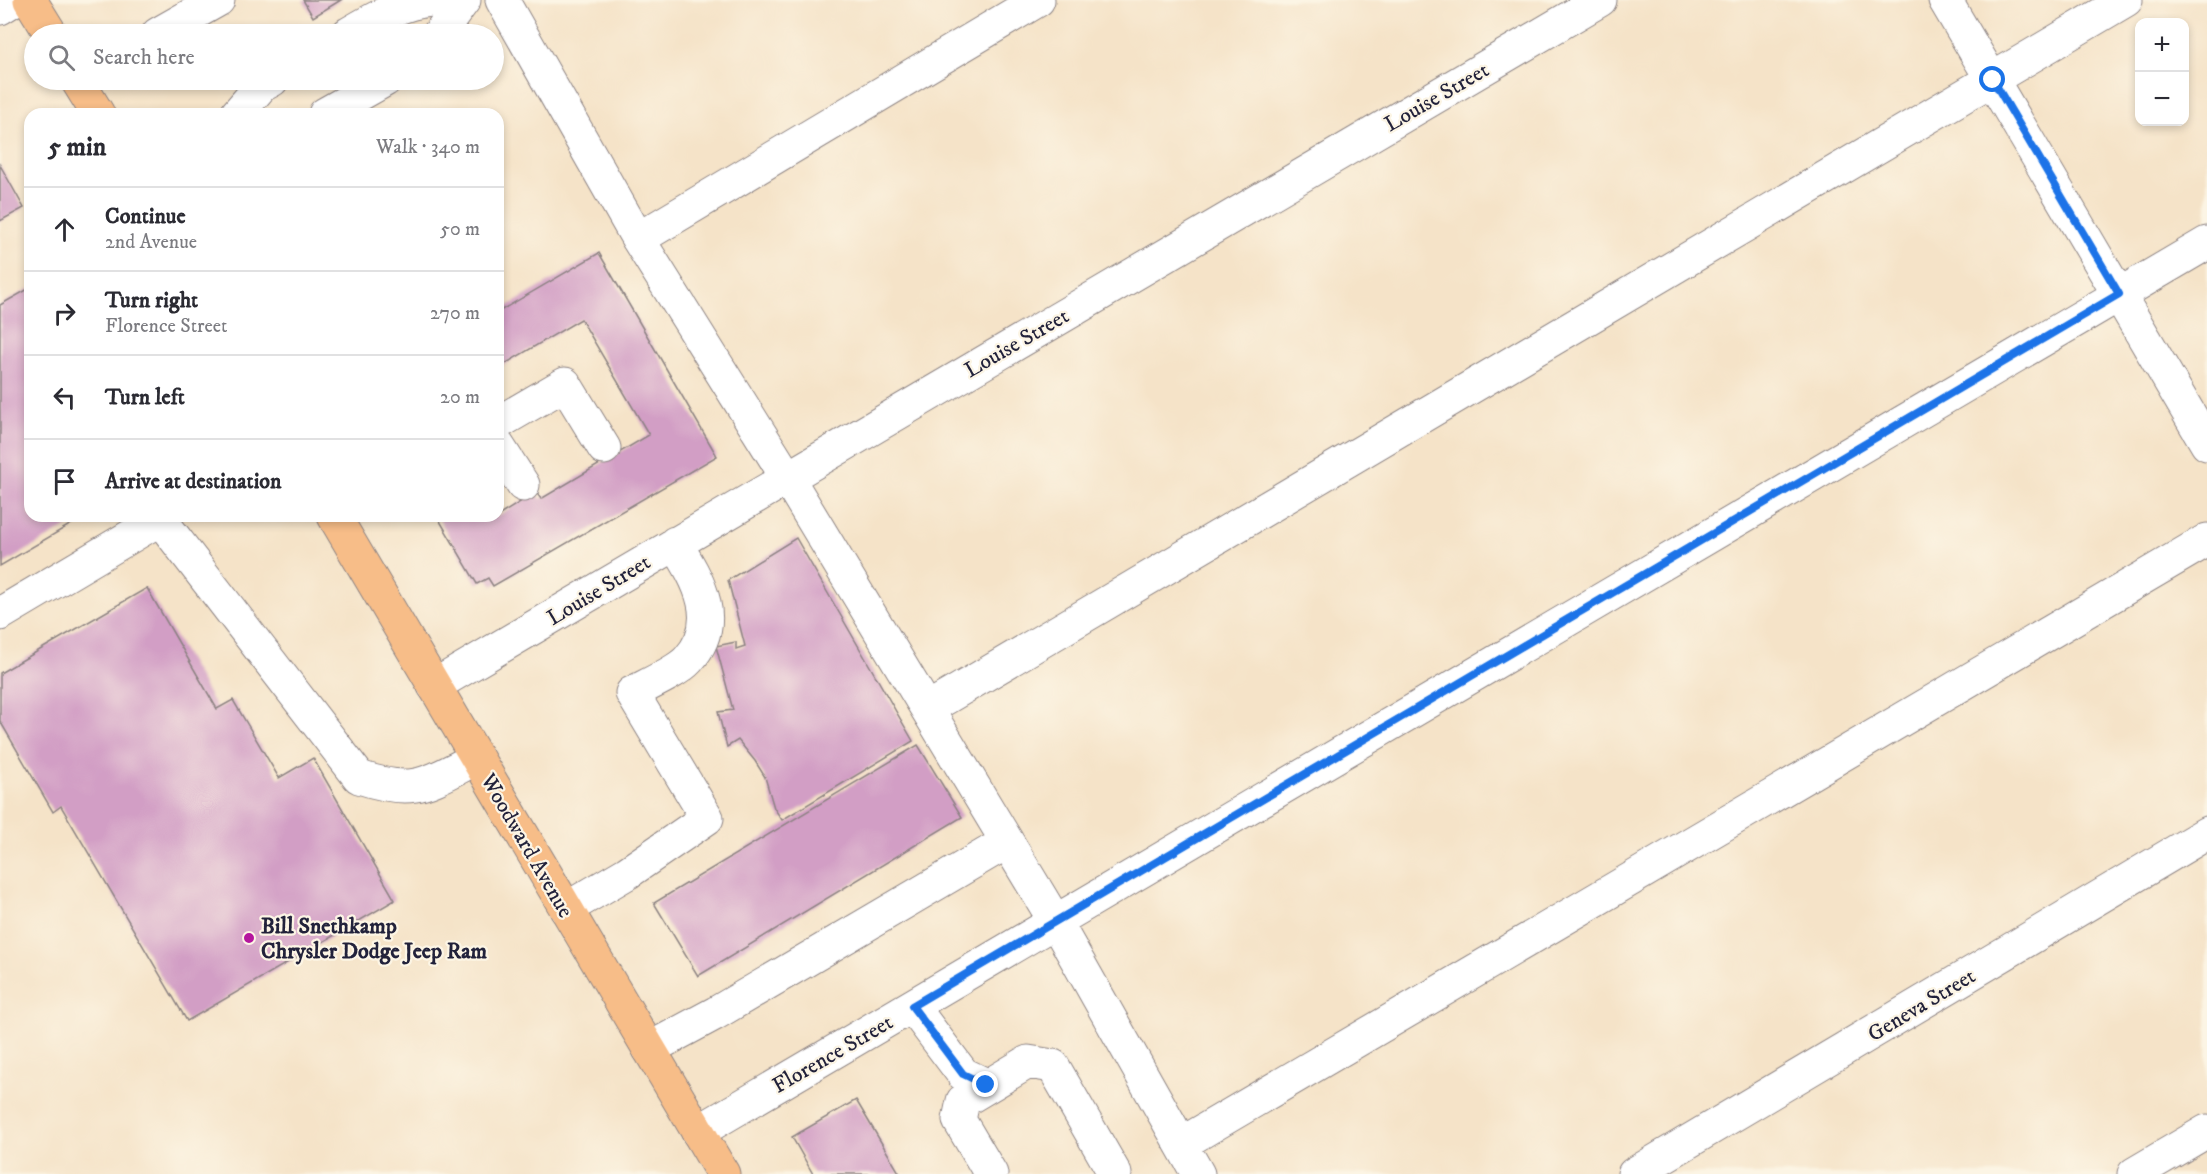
<!DOCTYPE html>
<html lang="en">
<head>
<meta charset="utf-8">
<style>
	:root { --surface:#fff; --page:#f2f2f3; --text:#2b2b33; --muted:#7c7c81; --line:#e1e1e2 }
	body { margin:0; font-family:"IM FELL DW Pica",serif; background:var(--page); color:var(--text) }
	.controls { position:absolute; right:18px; top:18px; display:grid; overflow:hidden; border-radius:12px; box-shadow:0 3px 9px #0003 }
	.controls button { width:54px; height:54px; display:grid; place-items:center; padding:0; border:0; border-bottom:2px solid var(--line); background:var(--surface); color:var(--text); font:30px sans-serif }
	.stop { position:absolute; width:18px; height:18px; margin:-14px; border:4px solid #1a73e8; border-radius:50%; background:#fff }
	.stop.end { background:#1a73e8; border-color:#fff; box-shadow:0 2px 6px #0008 }
	.list { margin:0; padding:0; list-style:none }
	h2 { display:flex; justify-content:space-between; align-items:center; height:78px; margin:0; padding:0 24px; font-size:26px }
	h2 small { font-size:20px; font-weight:400; color:var(--muted) }
	.list li { display:grid; grid-template-columns:39px 1fr auto; gap:18px; align-items:center; box-sizing:border-box; height:84px; padding:0 24px; border-top:2px solid var(--line) }
	.list b { display:block; font-size:22px; white-space:nowrap }
	.list p { margin:0; font-size:20px; white-space:nowrap; color:var(--muted) }
	.list em { font-size:20px; font-style:normal; color:var(--muted) }
	.icon { flex:none; width:33px; height:33px; fill:none; stroke:currentColor; stroke-width:2; stroke-linecap:round; stroke-linejoin:round }
	.map { position:relative; flex:none; width:2207px; height:1174px; overflow:hidden }
	.search { position:absolute; background:var(--surface); box-shadow:0 3px 9px #0003; left:24px; top:24px; width:480px; height:66px; display:flex; align-items:center; gap:15px; box-sizing:border-box; padding:0 21px; border-radius:33px; color:var(--muted); font-size:22px }
	.panel { position:absolute; background:var(--surface); box-shadow:0 3px 9px #0003; left:24px; top:108px; width:480px; height:414px; border-radius:18px }
	.map>svg:first-child { display:block }
	.building { fill:#d29ec5 }
	.lines { fill:none; stroke-linecap:round; stroke-linejoin:round }
	.minor-casing { stroke:#8c8282; stroke-width:35 }
	.major-casing { stroke:#8c8282; stroke-width:35 }
	.minor { stroke:#fff; stroke-width:33 }
	.major { stroke:#f7bd88; stroke-width:33 }
	.route { stroke:#1a73e8; stroke-width:8 }
	.poi-dot { fill:#b5179e; stroke:#fcf5e5; stroke-width:2 }
	.labels { text-anchor:middle; stroke-width:4.5; stroke-linejoin:round; paint-order:stroke }
	.street-label { font-size:22px; fill:#22223b; stroke:#fcf5e5 }
	.poi-label { font-size:22px; font-weight:bold; fill:#22223b; stroke:#fcf5e5; text-anchor:start }
</style>
</head>
<body>
<div class="map">
<svg width="2207" height="1174" viewBox="0 0 2207 1174">
	<rect width="100%" height="100%" fill="#fcf5e5"/>
	<filter id="ink" filterUnits="userSpaceOnUse"><feTurbulence type="fractalNoise" baseFrequency=".0167" numOctaves="2"/><feDisplacementMap in="SourceGraphic" scale="12" xChannelSelector="R" yChannelSelector="G"/><feConvolveMatrix kernelMatrix="1 2 1 2 8 2 1 2 1" color-interpolation-filters="sRGB"/></filter>
	<filter id="wash" filterUnits="userSpaceOnUse"><feTurbulence type="fractalNoise" baseFrequency=".008" numOctaves="4" result="noise"/><feDisplacementMap in="SourceGraphic" scale="24" xChannelSelector="R" yChannelSelector="G"/><feGaussianBlur stdDeviation="1.35" result="paint"/><feColorMatrix in="noise" values="0 0 0 0 0 0 0 0 0 0 0 0 0 0 0 0 0 1.4 0 .05"/><feComposite in="paint" operator="in"/></filter>
	<g filter="url(#wash)">
		<rect width="100%" height="100%" fill="#f5e3c8"/>
		<g id="blocks">
			<path class="building" d="M303,0H341L313,17Z
				M0,165L24,208L0,221Z
				M599,253L717,456L493,586L488,578L477,584L437,516H498L536,492L541,499L649,435L581,319L498,368V312Z
				M30,288V516H85L0,566V305Z
				M796,538L913,741L782,820L774,808L765,777L755,761L738,740L727,747L718,712L733,710L716,646L736,642V649L745,646L728,580Z
				M147,588L217,709L233,700L279,778L313,758L395,900L187,1021L61,806L53,812L0,721V673Z
				M918,745L962,817L698,976L654,903Z
				M856,1100L900,1174H813L792,1137Z"/>
		</g>
	</g>
	<g filter="url(#ink)">
		<use href="#blocks" fill-opacity="0" stroke="#8c8282" stroke-width="1.5"/>
		<g class="lines">
			<defs>
				<path id="minor" d="M502,0L638,239L1038,0
					M1945,0L2207,444
					M0,8L13,0
					M158,34L218,0
					M348,34C374,19 401,2 432,0
					M439,34L464,0
					M237,114L261,86L272,80
					M325,114L385,80
					M638,239L787,477L1055,921L1198,1174
					M498,423L565,384L604,448
					M498,446L523,485
					M160,519L359,777C416,796 427,783 477,758
					M0,614L165,516
					M434,686L1600,0
					M927,709L2126,0
					M566,909L627,873L707,818L632,693C647,685 677,672 688,660C723,622 699,581 675,543
					M912,1006L963,1074L986,1085
					M649,1049L716,1013L1007,842
					M698,1132L2207,243
					M1181,1144L2207,540
					M991,1174L959,1120L963,1101L1028,1062L1053,1066L1115,1174
					M1634,1174L2207,833
					M2134,1174L2207,1131"/>
				<path id="major" d="M30,0L51,34
					M77,80L98,114
					M334,516L723,1174"/>
			</defs>
			<use href="#minor" class="minor-casing"/>
			<use href="#major" class="major-casing"/>
			<use href="#minor" class="minor"/>
			<use href="#major" class="major"/>
		</g>
	</g>
	<g class="lines" filter="url(#ink)">
		<path class="route" d="M986,1085L963,1074L912,1006L2119,294L1993,80"/>
	</g>
	<circle class="poi-dot" cx="249" cy="938" r="6"/>
	<g class="labels">
		<g class="street-label">
			<text transform="translate(1436 96) rotate(-30)" y="8">Louise Street</text>
			<text transform="translate(1016 342) rotate(-30)" y="8">Louise Street</text>
			<text transform="translate(598 589) rotate(-31)" y="8">Louise Street</text>
			<text transform="translate(528 845) rotate(60)" y="8">Woodward Avenue</text>
			<text transform="translate(1921 1004) rotate(-31)" y="8">Geneva Street</text>
			<text transform="translate(832 1053) rotate(-30)" y="8">Florence Street</text>
		</g>
		<g class="poi-label">
			<text x="261" y="933">Bill Snethkamp<tspan x="261" dy="25">Chrysler Dodge Jeep Ram</tspan></text>
		</g>
	</g>
</svg>
<div class="controls">
<button>+</button>
<button>−</button>
</div>
<div class="stop" style="left:1993px;top:80px"></div>
<div class="stop end" style="left:986px;top:1085px"></div>
<div class="search"><svg class="icon" aria-label="search" viewBox="0 0 24 24"><circle cx="10" cy="10" r="6"/><path d="M15 15l6 6"/></svg>Search here</div>
<section class="panel">
<h2>5 min<small>Walk · 340 m</small></h2>
<ul class="list">
<li><svg class="icon" aria-label="ahead" viewBox="0 0 24 24"><path d="M12 20V5M6 11l6-6 6 6"/></svg><div><b>Continue</b><p>2nd Avenue</p></div><em>50 m</em></li>
<li><svg class="icon" aria-label="right" viewBox="0 0 24 24"><path d="M7 20v-9h11M14 6l5 5-5 5"/></svg><div><b>Turn right</b><p>Florence Street</p></div><em>270 m</em></li>
<li><svg class="icon" aria-label="left" viewBox="0 0 24 24"><path d="M17 20v-9H6M10 6l-5 5 5 5"/></svg><div><b>Turn left</b></div><em>20 m</em></li>
<li><svg class="icon" aria-label="arrive" viewBox="0 0 24 24"><path d="M6 21V4h12l-3 4 3 4H6"/></svg><div><b>Arrive at destination</b></div></li>
</ul>
</section>
</div>
</body>
</html>
